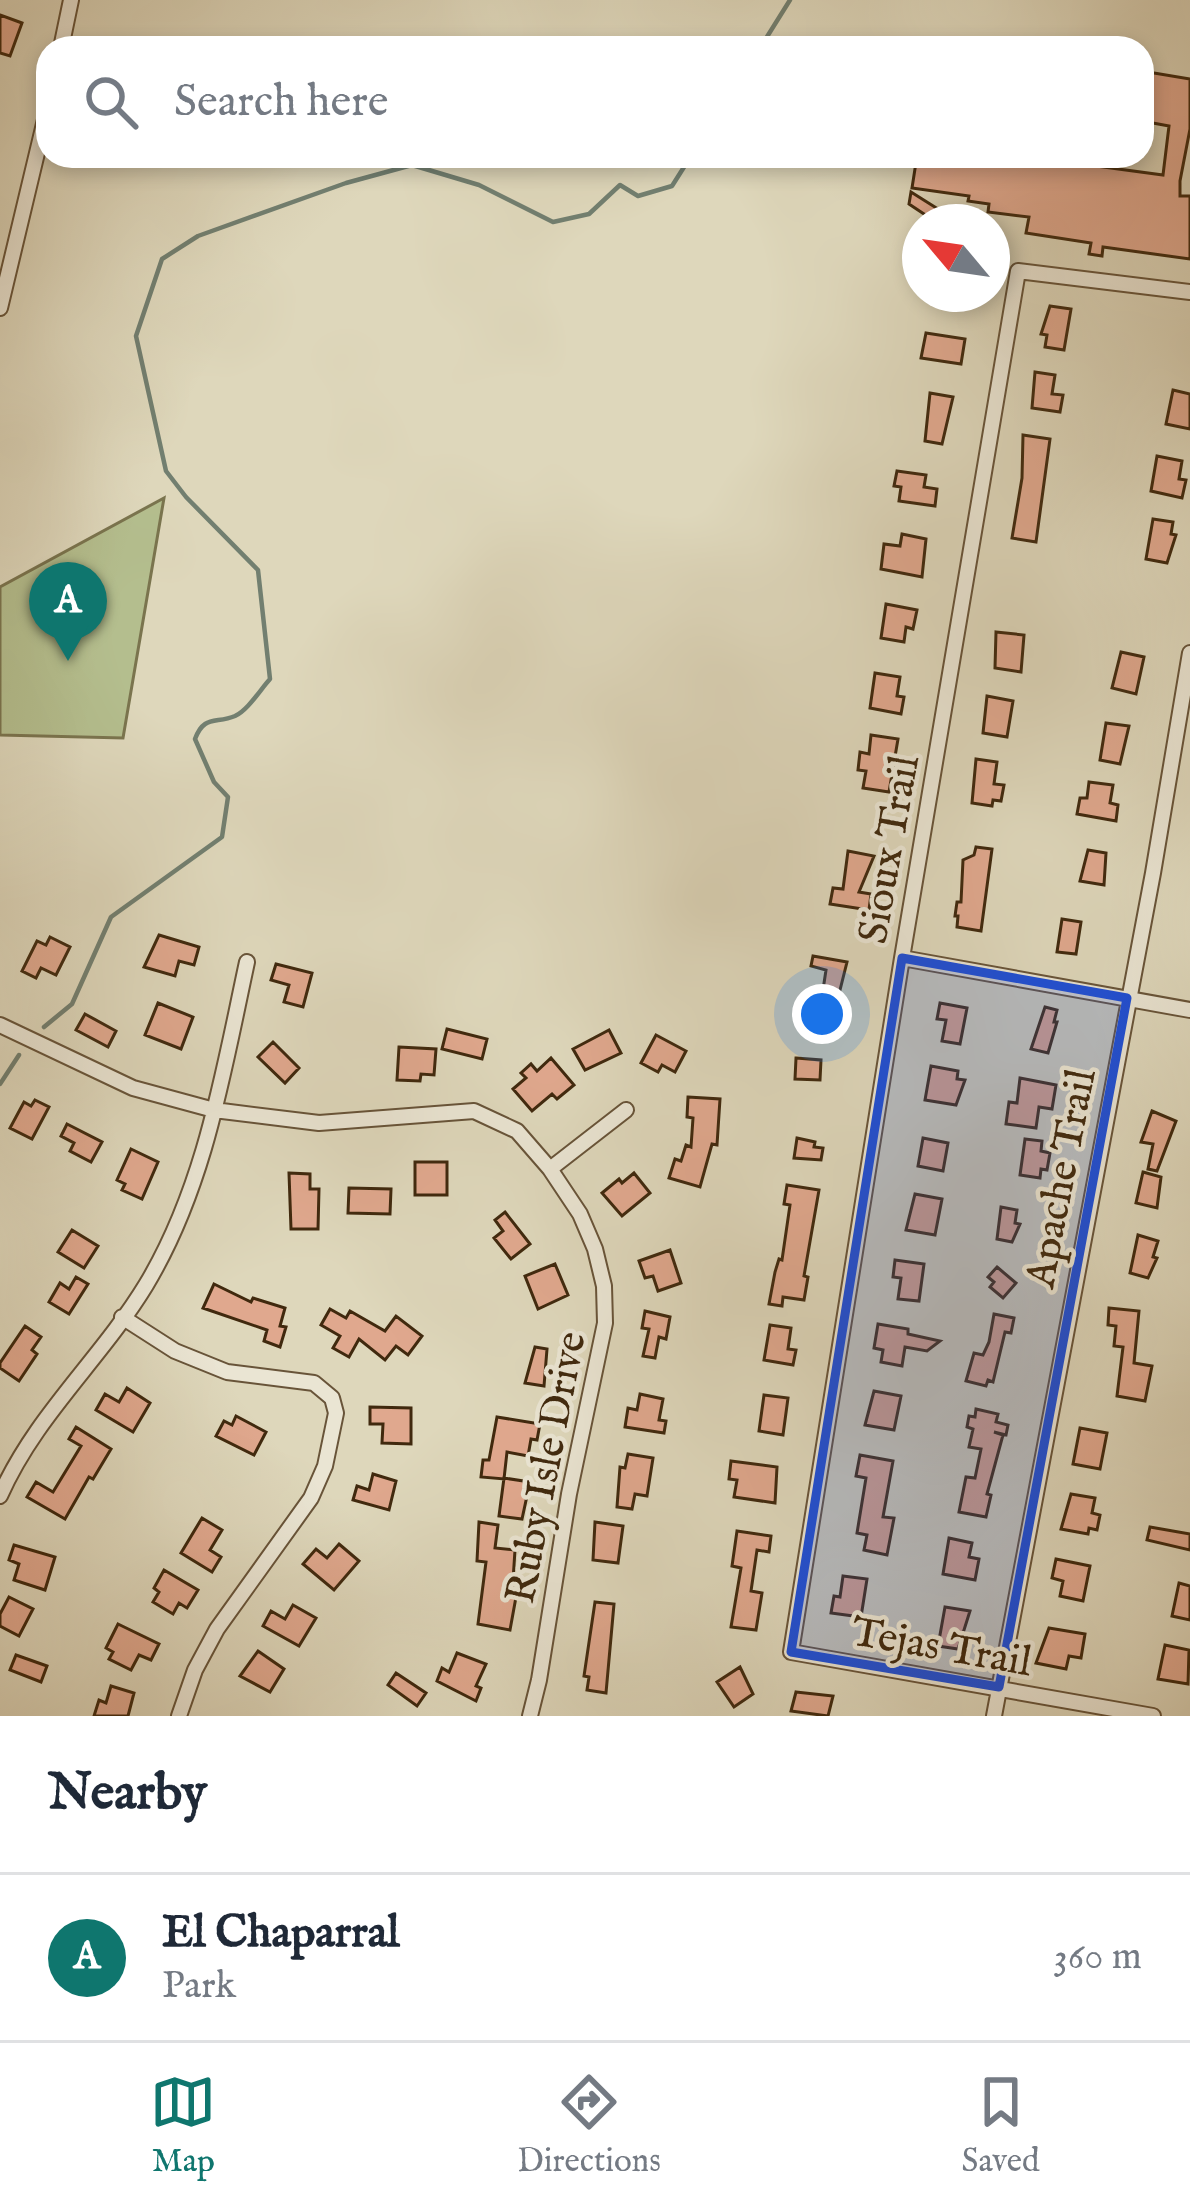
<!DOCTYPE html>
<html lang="en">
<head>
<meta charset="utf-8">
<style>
	:root { --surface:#fff; --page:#f2f2f3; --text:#1f2937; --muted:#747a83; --line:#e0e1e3; --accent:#0f766e }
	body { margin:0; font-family:"IM FELL English",serif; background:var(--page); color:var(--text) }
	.compass { position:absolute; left:902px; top:204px; width:108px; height:108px; border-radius:50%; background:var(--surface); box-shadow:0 6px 18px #0003; rotate:299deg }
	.you { position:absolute; left:822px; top:1014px; width:42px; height:42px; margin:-30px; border:9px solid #fff; border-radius:50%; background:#1a73e8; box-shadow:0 0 0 18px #1a73e833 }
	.badge { display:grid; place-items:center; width:78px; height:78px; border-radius:50%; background:var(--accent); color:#fff; font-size:39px; font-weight:700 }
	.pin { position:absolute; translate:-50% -99px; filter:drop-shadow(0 3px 6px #0008) }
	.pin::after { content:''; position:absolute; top:63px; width:42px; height:36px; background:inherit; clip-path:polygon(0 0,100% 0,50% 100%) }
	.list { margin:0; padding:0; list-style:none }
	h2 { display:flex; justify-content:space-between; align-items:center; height:156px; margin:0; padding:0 48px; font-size:51px }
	h2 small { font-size:39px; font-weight:400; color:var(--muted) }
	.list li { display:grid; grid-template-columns:78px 1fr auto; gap:36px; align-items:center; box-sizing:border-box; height:168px; padding:0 48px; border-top:3px solid var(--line) }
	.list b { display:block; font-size:45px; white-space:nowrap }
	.list p { margin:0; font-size:39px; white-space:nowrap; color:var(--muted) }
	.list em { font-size:39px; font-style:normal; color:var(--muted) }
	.icon { flex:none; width:66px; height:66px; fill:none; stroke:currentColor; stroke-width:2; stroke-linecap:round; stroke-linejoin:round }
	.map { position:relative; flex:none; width:1190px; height:1716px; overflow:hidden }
	.search { position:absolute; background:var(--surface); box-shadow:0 6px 18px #0003; left:36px; right:36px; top:36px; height:132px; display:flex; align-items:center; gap:30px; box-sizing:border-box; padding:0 42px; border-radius:36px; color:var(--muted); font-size:45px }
	.sheet { height:324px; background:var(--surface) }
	nav { display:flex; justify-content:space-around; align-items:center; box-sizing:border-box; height:168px; border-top:3px solid var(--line); background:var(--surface); font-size:33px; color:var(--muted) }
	nav a { display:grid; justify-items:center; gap:6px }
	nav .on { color:var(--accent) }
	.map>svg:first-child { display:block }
	.green { fill:#b4be8e; stroke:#7a744e; stroke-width:3 }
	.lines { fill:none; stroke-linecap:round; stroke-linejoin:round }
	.stream { stroke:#727f70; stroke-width:4.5 }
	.building { fill:#e0a88e; stroke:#40290e; stroke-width:3 }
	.street-casing { stroke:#685439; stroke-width:18 }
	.street { stroke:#eae5d3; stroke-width:14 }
	.marked { fill:#1d4ed8; fill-opacity:0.2; stroke:#1d4ed8; stroke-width:9; stroke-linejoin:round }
	.labels { text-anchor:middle; stroke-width:9; stroke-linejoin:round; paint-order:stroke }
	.street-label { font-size:42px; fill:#40290e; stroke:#eae5d3 }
</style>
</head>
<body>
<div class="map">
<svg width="1190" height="1716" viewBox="0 0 1190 1716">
	<rect width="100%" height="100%" fill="#ded7bb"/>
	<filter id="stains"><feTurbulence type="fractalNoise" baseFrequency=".00167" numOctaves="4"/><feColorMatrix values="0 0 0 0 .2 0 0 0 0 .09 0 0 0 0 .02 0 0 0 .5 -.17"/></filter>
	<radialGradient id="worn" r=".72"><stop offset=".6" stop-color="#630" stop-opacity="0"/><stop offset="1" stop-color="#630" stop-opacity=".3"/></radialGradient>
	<path class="green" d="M164,498L123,738L0,735V587Z"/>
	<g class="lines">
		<path class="stream" d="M760,48L790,0
			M44,1027L72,1004L111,917L222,837L228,797L214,782L195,739C204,715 215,724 235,716C248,710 260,690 270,679L258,570L186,497L166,471L136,336L162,259L198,236L346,183L412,165L479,185L553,222L589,214L620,185L638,196L672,186L691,156
			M0,1084L19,1055"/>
	</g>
	<path class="building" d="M0,15L22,23L10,56L0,53Z
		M1142,71L1190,79V129L1180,181V196H1190V259L1103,247L1102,256L1089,254L1091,243L1026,233L1029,217L988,212L989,204L968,201L969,196L912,188L917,156H1022L1163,175L1169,126L1142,121Z
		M911,192L938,209L958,222H936L909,204Z
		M1050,306L1071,309L1064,350L1045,347L1047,335L1041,334Z
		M926,333L965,339L961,364L921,358Z
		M1035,372L1055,375L1052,394L1063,395L1060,412L1032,408Z
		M1173,390L1190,394V429L1166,424Z
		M930,393L953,397L942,444L925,441Z
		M1023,435L1050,439L1036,542L1012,538L1022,478Z
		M1157,456L1182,461L1179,479L1186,480L1182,498L1151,491Z
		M897,471L926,475L924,487L937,489L935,506L899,501L901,487L894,486Z
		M1153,519L1173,522L1171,534L1176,535L1167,563L1146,559Z
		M902,534L926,539L922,577L881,569L884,544L900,546Z
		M886,604L917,610L913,629L906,627L904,642L881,638Z
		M996,632L1024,635L1021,672L995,668Z
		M1121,652L1144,657L1136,694L1112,688Z
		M875,673L900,677L897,696L904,697L901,714L870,708Z
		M987,696L1013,701L1007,737L983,733Z
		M1106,723L1129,726L1120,764L1100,760Z
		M871,735L898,739L889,792L863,788L866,771L858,770L860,752L869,754Z
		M976,759L997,762L994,784L1004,785L1001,801L993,800L992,806L972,803Z
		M1089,782L1113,785L1110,803L1118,805L1116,821L1077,814L1080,798H1087Z
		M976,847L992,849L981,931L957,927L958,916H955L957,902H961L963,860L974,855Z
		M1088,850L1106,853L1104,885L1080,881Z
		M848,851L874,856L859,892L871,894L869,910L830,904L833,888L843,889Z
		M1062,919L1081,922L1076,954L1057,952Z
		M159,935L199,947L194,965L179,961L175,976L144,967Z
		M50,937L70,947L56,975L41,968L36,978L22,971L37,941L46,945Z
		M813,956L847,962L836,1006L821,1003L826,970L811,966Z
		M276,964L312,973L303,1007L284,1002L289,985L271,980Z
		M158,1003L193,1017L181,1049L145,1035Z
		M940,1003L967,1008L960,1044L942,1041L946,1020L937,1019Z
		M1045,1007L1057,1010L1054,1022H1057L1048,1053L1031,1049Z
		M85,1014L116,1031L108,1047L76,1030Z
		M447,1029L487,1039L482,1059L442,1049Z
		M609,1030L621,1053L585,1070L573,1049Z
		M656,1035L686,1051L675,1072L662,1065L658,1072L641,1063Z
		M273,1042L299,1068L285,1083L258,1057Z
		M399,1047L436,1049L434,1075L421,1074L420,1081L397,1080Z
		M551,1058L574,1085L557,1099L552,1094L532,1111L513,1089L526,1078L521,1073L531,1064L537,1071Z
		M796,1058L821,1060L820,1080L795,1079Z
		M931,1066L958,1071L957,1079L965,1080L956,1105L925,1100Z
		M1020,1078L1056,1085L1052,1109L1039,1107L1036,1128L1006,1124L1009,1102L1017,1103Z
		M688,1097L720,1099L717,1145L712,1144L700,1187L669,1178L675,1159L681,1161L686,1145L691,1147L693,1118L687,1117Z
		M35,1100L49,1107L32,1139L10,1128L24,1102L31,1106Z
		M1152,1111L1176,1121L1157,1171L1148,1169L1153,1144L1141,1142Z
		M67,1124L102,1142L91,1162L70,1151L74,1143L61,1136Z
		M797,1138L815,1142L814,1147L823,1148L821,1160L794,1158Z
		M923,1138L948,1143L943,1171L918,1166Z
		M1025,1139L1042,1141L1041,1151L1050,1153L1047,1170L1041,1169L1040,1178L1020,1175Z
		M131,1149L158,1162L142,1199L122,1190L125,1184L117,1180Z
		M415,1162H447V1195H415Z
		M1143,1172L1161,1177L1157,1208L1136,1203Z
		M289,1173L310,1174V1189H319L318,1229H291Z
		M634,1173L650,1193L622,1216L602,1193L619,1179L622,1183Z
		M787,1185L819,1190L804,1276L808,1277L804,1300L783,1297L782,1306L769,1304L775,1272L779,1259L782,1260L790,1205L784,1204Z
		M349,1188L391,1189L390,1214L348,1213Z
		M915,1194L942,1199L935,1235L906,1230Z
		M1001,1207L1017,1210L1015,1223L1020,1224L1012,1242L997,1239Z
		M505,1212L530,1244L511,1259L494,1238L503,1231L495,1220Z
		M72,1230L98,1246L84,1268L58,1252Z
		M1138,1235L1158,1241L1153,1257L1157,1258L1148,1278L1130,1273Z
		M670,1250L681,1283L658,1291L653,1276L645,1278L639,1261Z
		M895,1260L924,1264L919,1301L898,1299L901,1278L893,1277Z
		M555,1264L568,1295L538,1309L525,1276Z
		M997,1267L1016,1283L1003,1298L990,1287L994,1282L988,1277Z
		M76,1277L88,1284L69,1314L49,1302L60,1283L69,1289Z
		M214,1284L251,1302L253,1298L285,1308L280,1326L286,1327L280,1347L264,1341L267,1330L203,1308Z
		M1109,1308L1139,1311L1134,1363L1152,1366L1145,1401L1117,1396L1123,1347L1114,1346L1116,1326L1108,1325Z
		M330,1309L346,1318L350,1311L385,1331L396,1316L422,1336L408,1355L396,1346L385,1360L359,1339L349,1357L333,1348L340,1336L321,1325Z
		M645,1311L670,1317L666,1339L659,1337L655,1358L643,1356L649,1329L642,1328Z
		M994,1314L1014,1318L1011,1333L1005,1332L993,1382L988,1380L986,1386L966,1381L974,1353L983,1355L989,1342Z
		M878,1324L908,1329V1334L940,1341L927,1351L905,1347L902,1366L881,1362L883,1350L874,1348Z
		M770,1325L791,1328L788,1349L796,1350L793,1365L764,1360Z
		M25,1326L41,1337L32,1350L37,1354L19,1381L0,1368V1363Z
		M535,1347L547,1349L544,1386L525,1383Z
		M127,1388L150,1403L133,1432L96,1410L105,1394L119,1402Z
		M874,1391L901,1396L894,1430L865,1425Z
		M640,1394L663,1399L659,1420L666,1421L664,1433L625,1427L628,1408L637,1410Z
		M764,1395L788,1398L783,1435L759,1431Z
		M370,1407L411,1408V1444L382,1443L383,1424H370Z
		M976,1409L998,1414L996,1422L1008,1425L1006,1435L994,1432L1003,1435L987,1494L991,1495L986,1517L959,1512L966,1477L975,1478L981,1449L969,1447L973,1429L967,1427L969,1416L975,1417Z
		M236,1416L266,1432L254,1455L216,1436L224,1421L232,1425Z
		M497,1417L540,1424L537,1440L531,1439L528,1456L507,1452L504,1479L481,1477L483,1460H489Z
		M76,1427L111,1449L93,1479L89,1477L65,1519L27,1497L36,1482L53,1492L81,1446L69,1439Z
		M1080,1428L1107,1433L1100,1469L1073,1464Z
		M628,1454L653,1458L647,1496L635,1494L632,1509L617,1507L620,1467L625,1468Z
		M860,1455L893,1461L883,1517L894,1518L887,1555L864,1550L867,1535L857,1533L866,1478L856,1476Z
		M731,1461L777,1467L775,1503L734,1497L737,1480L729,1479Z
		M373,1474L396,1481L389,1510L353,1500L357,1486L369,1490Z
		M504,1478L530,1482L522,1519L499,1516Z
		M1071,1494L1095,1498L1092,1513L1100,1515L1097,1530L1089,1528L1088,1534L1061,1529Z
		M202,1518L222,1530L210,1550L221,1557L212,1572L181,1553Z
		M479,1522L498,1525L495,1548L515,1550L512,1596L516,1597L510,1630L478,1624L486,1562L477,1561Z
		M595,1522L623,1526L618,1563L593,1560Z
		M1150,1527L1190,1534V1550L1147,1540Z
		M737,1531L771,1536L769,1552L757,1550L751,1591L762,1593L756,1630L731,1627L741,1568L732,1566Z
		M949,1538L972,1543L969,1557L979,1559L975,1580L943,1574Z
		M339,1544L359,1561L334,1590L303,1564L316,1549L327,1558Z
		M14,1545L55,1557L45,1590L14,1580L19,1564L9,1560Z
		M1056,1559L1090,1566L1083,1601L1060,1596L1063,1581L1052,1578Z
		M164,1570L198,1590L187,1608L179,1603L173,1614L153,1602L159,1592L154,1588Z
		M843,1576L867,1579L861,1617L831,1613L834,1596L840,1597Z
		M1179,1583L1190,1586V1620L1172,1616Z
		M9,1597L33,1609L19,1636L0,1626V1614Z
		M595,1602L614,1604L606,1693L587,1690L589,1677L584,1676Z
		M293,1605L316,1618L299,1646L263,1626L271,1611L285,1619Z
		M945,1607L970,1611L958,1649L938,1646Z
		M118,1624L159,1644L151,1660L139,1655L131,1670L109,1659L113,1652L106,1648Z
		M1049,1628L1085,1634L1081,1658L1069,1656L1066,1669L1036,1663Z
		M1165,1645L1189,1650L1188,1684L1158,1679Z
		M258,1651L284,1669L270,1692L240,1676Z
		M457,1653L486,1664L476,1686L481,1688L476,1701L437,1681L442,1668L449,1672Z
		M16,1655L47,1666L41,1682L10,1670Z
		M740,1667L753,1694L734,1707L717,1682Z
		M396,1673L426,1693L417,1706L388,1685Z
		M111,1686L134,1693L128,1716H94L99,1700L106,1703Z
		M796,1692L833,1696L828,1716L791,1711Z"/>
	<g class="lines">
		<defs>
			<path id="street" d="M61,48L71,0
				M0,308L48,107
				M902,958L1190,1010
				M0,1025L133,1088L214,1110L319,1123L474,1111L517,1131L550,1169L580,1214L595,1249L604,1286L605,1323L569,1494L539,1680L530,1716
				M550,1169L626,1110
				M122,1317L175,1351L227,1372L314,1383L332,1398L336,1413L325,1466L311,1498L217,1629L195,1670L179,1716
				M0,1496C35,1416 101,1359 146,1285C205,1187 223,1073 247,962
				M994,1716L1153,873L1190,653
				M1153,1716L791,1652L902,958L1018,271L1190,292"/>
		</defs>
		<use href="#street" class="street-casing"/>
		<use href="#street" class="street"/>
	</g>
	<path class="marked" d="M902,958L1127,998L999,1687L791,1652Z"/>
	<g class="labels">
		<g class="street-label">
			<text transform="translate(887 849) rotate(-80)" y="15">Sioux Trail</text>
			<text transform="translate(1059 1178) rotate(-79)" y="15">Apache Trail</text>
			<text transform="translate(544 1467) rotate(-79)" y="15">Ruby Isle Drive</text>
			<text transform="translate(942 1645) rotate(10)" y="15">Tejas Trail</text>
		</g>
	</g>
	<rect width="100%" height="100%" filter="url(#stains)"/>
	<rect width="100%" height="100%" fill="url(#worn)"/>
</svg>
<svg class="compass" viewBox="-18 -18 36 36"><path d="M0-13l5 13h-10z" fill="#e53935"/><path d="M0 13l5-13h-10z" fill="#747a83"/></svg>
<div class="you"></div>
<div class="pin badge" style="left:68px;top:661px">A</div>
<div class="search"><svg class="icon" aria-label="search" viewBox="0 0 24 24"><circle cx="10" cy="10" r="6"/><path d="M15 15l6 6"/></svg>Search here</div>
</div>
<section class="sheet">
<h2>Nearby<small></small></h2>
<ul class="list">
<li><span class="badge">A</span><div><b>El Chaparral</b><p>Park</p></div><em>360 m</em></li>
</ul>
</section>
<nav>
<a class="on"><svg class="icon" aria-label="map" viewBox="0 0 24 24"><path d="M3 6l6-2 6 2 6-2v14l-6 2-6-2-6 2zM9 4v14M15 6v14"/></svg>Map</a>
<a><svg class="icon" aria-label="directions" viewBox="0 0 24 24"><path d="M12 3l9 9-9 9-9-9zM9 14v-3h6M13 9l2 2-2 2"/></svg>Directions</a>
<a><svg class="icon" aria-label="saved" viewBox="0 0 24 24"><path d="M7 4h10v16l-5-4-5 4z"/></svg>Saved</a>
</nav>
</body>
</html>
